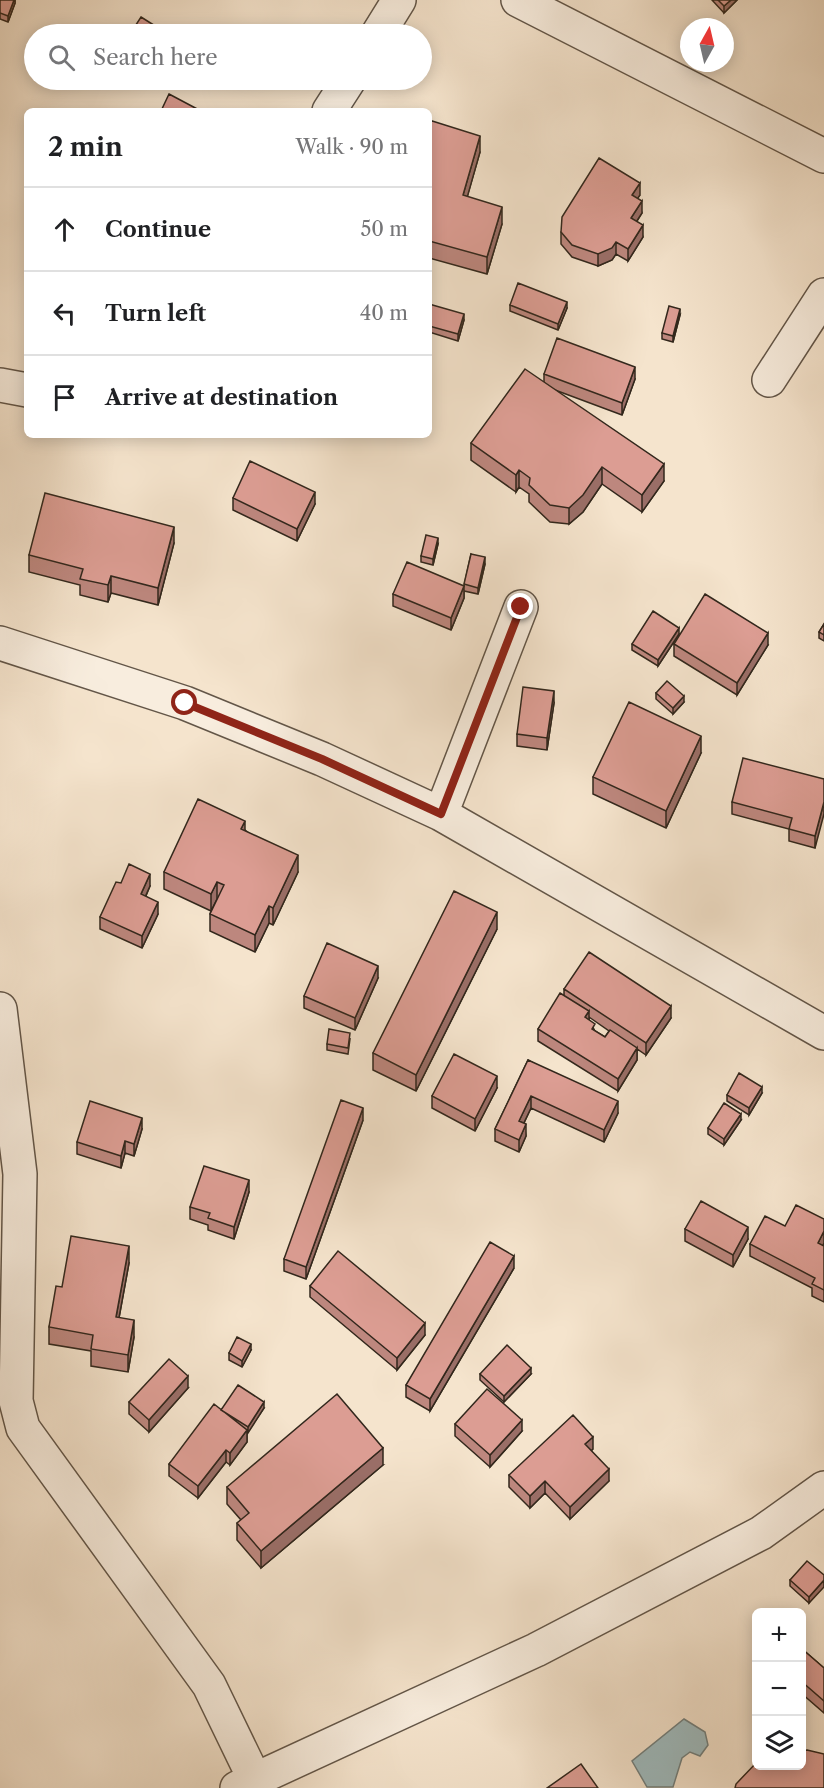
<!DOCTYPE html>
<html lang="en">
<head>
<meta charset="utf-8">
<style>
	:root { --surface:#fff; --page:#f2f2f2; --text:#202124; --muted:#757577; --line:#e0e0e0 }
	body { margin:0; font-family:"Libre Caslon Text",serif; background:var(--page); color:var(--text) }
	.controls { position:absolute; right:18px; bottom:18px; display:grid; overflow:hidden; border-radius:9px; box-shadow:0 3px 15px #0003 }
	.controls button { width:54px; height:54px; display:grid; place-items:center; padding:0; border:0; border-bottom:2px solid var(--line); background:var(--surface); color:var(--text); font:30px sans-serif }
	.compass { position:absolute; left:680px; top:18px; width:54px; height:54px; border-radius:50%; background:var(--surface); box-shadow:0 3px 15px #0003; rotate:8deg }
	.stop { position:absolute; width:18px; height:18px; margin:-14px; border:4px solid #8f2418; border-radius:50%; background:#fff }
	.stop.end { background:#8f2418; border-color:#fff; box-shadow:0 2px 6px #0008 }
	.list { margin:0; padding:0; list-style:none }
	h2 { display:flex; justify-content:space-between; align-items:center; height:78px; margin:0; padding:0 24px; font-size:26px }
	h2 small { font-size:20px; font-weight:400; color:var(--muted) }
	.list li { display:grid; grid-template-columns:39px 1fr auto; gap:18px; align-items:center; box-sizing:border-box; height:84px; padding:0 24px; border-top:2px solid var(--line) }
	.list b { display:block; font-size:22px; white-space:nowrap }
	.list em { font-size:20px; font-style:normal; color:var(--muted) }
	.icon { flex:none; width:33px; height:33px; fill:none; stroke:currentColor; stroke-width:2; stroke-linecap:round; stroke-linejoin:round }
	.map { position:relative; flex:none; width:824px; height:1788px; overflow:hidden }
	.search { position:absolute; background:var(--surface); box-shadow:0 3px 15px #0003; left:24px; top:24px; width:408px; height:66px; display:flex; align-items:center; gap:15px; box-sizing:border-box; padding:0 21px; border-radius:33px; color:var(--muted); font-size:22px }
	.panel { position:absolute; background:var(--surface); box-shadow:0 3px 15px #0003; left:24px; top:108px; width:408px; height:330px; border-radius:9px }
	.map>svg:first-child { display:block }
	.water { fill:#9fbcc0; stroke:#73807e; stroke-width:1.5 }
	.lines { fill:none; stroke-linecap:round; stroke-linejoin:round }
	.minor-casing { stroke:#635648; stroke-width:36 }
	.minor { stroke:#f8edde; stroke-width:33 }
	.wall { fill:#bd877e; stroke:#32271c; stroke-width:1.5; fill-rule:evenodd }
	.shaded-wall { fill:#9a6e67; stroke:#32271c; stroke-width:1.5 }
	.building { fill:#dc9d93; stroke:#32271c; stroke-width:1.5 }
	.route { stroke:#8f2418; stroke-width:8 }
</style>
</head>
<body>
<div class="map">
<svg width="824" height="1788" viewBox="0 0 824 1788">
	<rect width="100%" height="100%" fill="#f5e4cd"/>
	<filter id="stains"><feTurbulence type="fractalNoise" baseFrequency=".00333" numOctaves="4"/><feColorMatrix values="0 0 0 0 .2 0 0 0 0 .09 0 0 0 0 .02 0 0 0 .5 -.17"/></filter>
	<radialGradient id="worn" r=".72"><stop offset=".6" stop-color="#630" stop-opacity="0"/><stop offset="1" stop-color="#630" stop-opacity=".3"/></radialGradient>
	<path class="water" d="M684,1719L705,1732L708,1745L700,1756L690,1752L682,1758L673,1787H647L632,1761Z"/>
	<g class="lines">
		<defs>
			<path id="minor" d="M518,0L824,156
				M378,34L399,0
				M329,111L349,80
				M769,380L824,295
				M0,385L27,390
				M521,607L441,814L824,1033
				M0,643L185,703L322,759L441,814
				M0,1009L20,1174L16,1401L23,1428L209,1685L255,1780
				M237,1788L536,1650L761,1533L824,1488"/>
		</defs>
		<use href="#minor" class="minor-casing"/>
		<use href="#minor" class="minor"/>
	</g>
	<path class="wall" d="M0,0H15V3L8,22L0,19Z
		M712,0H737L724,13Z
		M429,120L480,152L467,197L502,224L487,274L429,258Z
		M640,195L637,198L642,213L637,221L643,237L628,261L616,254L612,260L598,266L572,257L561,244V232Z
		M429,304L464,320L458,341L429,332Z
		M510,305L567,308L558,330L510,311Z
		M680,315L673,342L662,339V333Z
		M544,374L635,379L622,415L555,390L664,481L642,512L602,484L583,512L569,524L550,522L529,502V494L519,487L516,492L471,460V443L544,382Z
		M233,498L315,504L297,541L233,510Z
		M174,543L158,605L111,593L108,602L80,595V585L29,572V555Z
		M438,544L433,565L421,562V556Z
		M471,554L485,564L478,594L464,591V598L451,630L393,606V594L464,586Z
		M824,624V641L819,638V632Z
		M679,634L658,666L632,650V644Z
		M674,644L768,645L737,695L674,656Z
		M656,693L684,702L673,714L656,699Z
		M554,703L547,750L517,746V734Z
		M701,753L666,828L593,794V777Z
		M824,779L815,848L789,841V829L732,814V802Z
		M245,830L298,872L273,925L269,923L255,952L210,931V914L211,911L164,889V872Z
		M121,883L150,886L146,896L158,914L142,948L100,929V917Z
		M497,929L416,1091L373,1070V1053Z
		M378,978L355,1030L304,1008V996Z
		M564,989L671,1018L646,1055L637,1049V1060L618,1091L538,1041V1029L564,996ZM589,1017L609,1031L605,1037L595,1031L589,1020Z
		M350,1039L348,1054L327,1050V1044Z
		M528,1060L618,1113L604,1142L531,1108L524,1123L526,1136L519,1152L495,1141V1129Z
		M497,1088L475,1131L432,1108V1096Z
		M762,1093L749,1115L727,1101V1095Z
		M363,1120L306,1279L284,1271V1259Z
		M741,1120L724,1145L708,1134V1128Z
		M142,1129L134,1156L125,1153L121,1168L77,1154V1142Z
		M249,1192L234,1239L208,1230V1225L190,1219V1207Z
		M824,1219V1243L822,1246H824V1302L812,1296V1288L750,1256V1244L785,1226Z
		M685,1229L748,1239L733,1267L685,1241Z
		M129,1263L119,1318L134,1337L128,1372L91,1366V1351L49,1344V1327L62,1287Z
		M514,1268L430,1411L406,1397V1385Z
		M310,1286L425,1335L397,1370L310,1297Z
		M251,1350L242,1367L229,1360V1353Z
		M480,1374H531L504,1402L480,1380Z
		M188,1388L149,1432L129,1414V1402Z
		M264,1408L247,1433V1442L230,1465L226,1462L198,1498L169,1476V1464L221,1410Z
		M455,1424L522,1431L490,1467L455,1436Z
		M593,1449L591,1451L609,1481L570,1519L545,1493L530,1508L509,1487V1475Z
		M383,1465L261,1568L237,1540V1523L241,1520L227,1504V1487Z
		M824,1575L809,1603L790,1586V1580Z
		M801,1648L824,1668V1713L801,1693Z"/>
	<path class="shaded-wall" d="M14,0H15V3L8,22V16Z
		M731,0H737L724,13V6Z
		M480,136V152L463,212V195Z
		M640,183V195L632,207V195Z
		M642,201V213L631,230V218Z
		M502,207V224L487,274V257Z
		M643,225V237L628,261V249Z
		M616,242V254L612,260L598,266V254Z
		M567,302V308L558,330V324Z
		M680,309V315L673,342V336Z
		M464,314V320L458,341V334Z
		M635,367V379L622,415V403Z
		M664,464V481L642,512V495Z
		M602,467V484L583,512L569,524V508Z
		M519,470V487L516,492V475Z
		M315,492V504L297,541V529Z
		M174,527V543L158,605V588Z
		M438,538V544L433,565V559Z
		M485,557V564L478,594V588Z
		M111,576V593L108,602V585Z
		M464,586V598L451,630V618Z
		M679,628V634L658,666V660Z
		M768,633V645L737,695V683Z
		M554,691V703L547,750V738Z
		M684,696V702L673,714V708Z
		M701,736V753L666,828V811Z
		M824,802V814L815,848V836Z
		M245,821V838L241,829Z
		M298,855V872L273,925V908Z
		M150,874V886L141,906V894Z
		M217,882V899L211,911V894Z
		M158,902V914L142,948V936Z
		M269,906V923L255,952V935Z
		M497,912V929L416,1091V1075Z
		M378,966V978L355,1030V1018Z
		M671,1006V1018L646,1055V1043Z
		M589,1011V1023L585,1017Z
		M637,1048V1060L618,1091V1079Z
		M497,1076V1088L475,1131V1119Z
		M762,1087V1093L749,1115V1108Z
		M531,1096V1108L519,1133V1121Z
		M618,1101V1113L604,1142V1130Z
		M363,1108V1120L306,1279V1267Z
		M741,1114V1120L724,1145V1139Z
		M142,1118V1129L134,1156V1144Z
		M526,1124V1136L519,1152V1140Z
		M125,1141V1153L121,1168V1156Z
		M249,1180V1192L234,1239V1227Z
		M748,1227V1239L733,1267V1255Z
		M824,1231V1243L818,1255V1243Z
		M129,1246V1263L116,1334V1317Z
		M514,1256V1268L430,1411V1399Z
		M134,1320V1337L128,1372V1355Z
		M425,1323V1335L397,1370V1358Z
		M251,1344V1350L242,1367V1361Z
		M531,1368V1374L504,1402V1396Z
		M188,1376V1388L149,1432V1420Z
		M264,1402V1408L248,1433V1427Z
		M522,1420V1431L490,1467V1455Z
		M247,1430V1442L230,1465V1453Z
		M593,1437V1449L585,1456V1444Z
		M383,1448V1465L261,1568V1551Z
		M226,1450V1462L198,1498V1486Z
		M609,1469V1481L570,1519V1507Z
		M545,1481V1493L530,1508V1496Z
		M824,1580V1587L809,1603V1597Z"/>
	<path class="building" d="M0,0H14L8,16L0,13Z
		M718,0H731L724,6Z
		M141,17L168,34H130Z
		M169,94L201,111H161Z
		M429,120L480,136L463,195L502,207L487,257L429,241Z
		M599,158L640,183L632,195L642,201L631,218L643,225L628,249L616,242L612,248L598,254L572,245L561,232L562,217Z
		M518,283L567,302L558,324L510,305Z
		M429,304L464,314L458,334L429,326Z
		M669,306L680,309L673,336L662,333Z
		M557,338L635,367L622,403L544,374Z
		M525,369L664,464L642,495L602,467L583,495L569,508L550,505L529,485L530,478L519,470L516,475L471,443Z
		M250,461L315,492L297,529L233,498Z
		M45,493L174,527L158,588L111,576L108,585L80,579L83,569L29,555Z
		M426,535L438,538L433,559L421,556Z
		M471,554L485,557L478,588L464,584Z
		M407,562L464,586L451,618L393,594Z
		M705,594L768,633L737,683L674,644Z
		M653,611L679,628L658,660L632,644Z
		M824,624V635L819,632Z
		M667,681L684,696L673,708L656,693Z
		M523,687L554,691L547,738L517,734Z
		M629,702L701,736L666,811L593,777Z
		M743,758L824,779V802L815,836L789,829L792,818L732,802Z
		M198,799L245,821L241,829L298,855L273,908L269,906L255,935L210,914L224,885L217,882L211,894L164,872Z
		M129,864L150,874L141,894L158,902L142,936L100,917L116,882L121,883Z
		M454,891L497,912L416,1075L373,1053Z
		M327,943L378,966L355,1018L304,996Z
		M589,952L671,1006L646,1043L564,989Z
		M560,993L589,1011L585,1017L595,1024L592,1029L605,1037L610,1030L637,1048L618,1079L538,1029Z
		M329,1029L350,1033L348,1048L327,1044Z
		M454,1054L497,1076L475,1119L432,1096Z
		M528,1060L618,1101L604,1130L531,1096L519,1121L526,1124L519,1140L495,1129Z
		M739,1073L762,1087L749,1108L727,1095Z
		M341,1100L363,1108L306,1267L284,1259Z
		M90,1101L142,1118L134,1144L125,1141L121,1156L77,1142Z
		M724,1103L741,1114L724,1139L708,1128Z
		M204,1166L249,1180L234,1227L208,1218L210,1213L190,1207Z
		M701,1201L748,1227L733,1255L685,1229Z
		M796,1205L824,1219V1231L818,1243L824,1246V1290L812,1284L815,1278L750,1244L765,1216L785,1226Z
		M71,1236L129,1246L116,1317L134,1320L128,1355L91,1349L93,1335L49,1327L56,1286L62,1287Z
		M490,1242L514,1256L430,1399L406,1385Z
		M338,1251L425,1323L397,1358L310,1286Z
		M237,1337L251,1344L242,1361L229,1353Z
		M507,1345L531,1368L504,1396L480,1374Z
		M169,1359L188,1376L149,1420L129,1402Z
		M238,1385L264,1402L248,1427L221,1410Z
		M487,1389L522,1420L490,1455L455,1424Z
		M337,1394L383,1448L261,1551L237,1523L249,1513L227,1487Z
		M214,1404L247,1430L230,1453L226,1450L198,1486L169,1464Z
		M573,1415L593,1437L585,1444L609,1469L570,1507L545,1481L530,1496L509,1475Z
		M807,1561L824,1575V1580L809,1597L790,1580Z
		M801,1648L824,1668V1701L801,1681Z
		M807,1750L824,1754V1788H735L736,1784L756,1763V1766H801V1751Z
		M581,1764L598,1788H547Z"/>
	<g class="lines">
		<path class="route" d="M185,703L322,759L441,814L521,607"/>
	</g>
	<rect width="100%" height="100%" filter="url(#stains)"/>
	<rect width="100%" height="100%" fill="url(#worn)"/>
</svg>
<div class="controls">
<button>+</button>
<button>−</button>
<button><svg class="icon" aria-label="layers" viewBox="0 0 24 24"><path d="M12 4l9 5-9 5-9-5zM3 14l9 5 9-5"/></svg></button>
</div>
<svg class="compass" viewBox="-18 -18 36 36"><path d="M0-13l5 13h-10z" fill="#e53935"/><path d="M0 13l5-13h-10z" fill="#757577"/></svg>
<div class="stop" style="left:185px;top:703px"></div>
<div class="stop end" style="left:521px;top:607px"></div>
<div class="search"><svg class="icon" aria-label="search" viewBox="0 0 24 24"><circle cx="10" cy="10" r="6"/><path d="M15 15l6 6"/></svg>Search here</div>
<section class="panel">
<h2>2 min<small>Walk · 90 m</small></h2>
<ul class="list">
<li><svg class="icon" aria-label="ahead" viewBox="0 0 24 24"><path d="M12 20V5M6 11l6-6 6 6"/></svg><div><b>Continue</b></div><em>50 m</em></li>
<li><svg class="icon" aria-label="left" viewBox="0 0 24 24"><path d="M17 20v-9H6M10 6l-5 5 5 5"/></svg><div><b>Turn left</b></div><em>40 m</em></li>
<li><svg class="icon" aria-label="arrive" viewBox="0 0 24 24"><path d="M6 21V4h12l-3 4 3 4H6"/></svg><div><b>Arrive at destination</b></div></li>
</ul>
</section>
</div>
</body>
</html>
